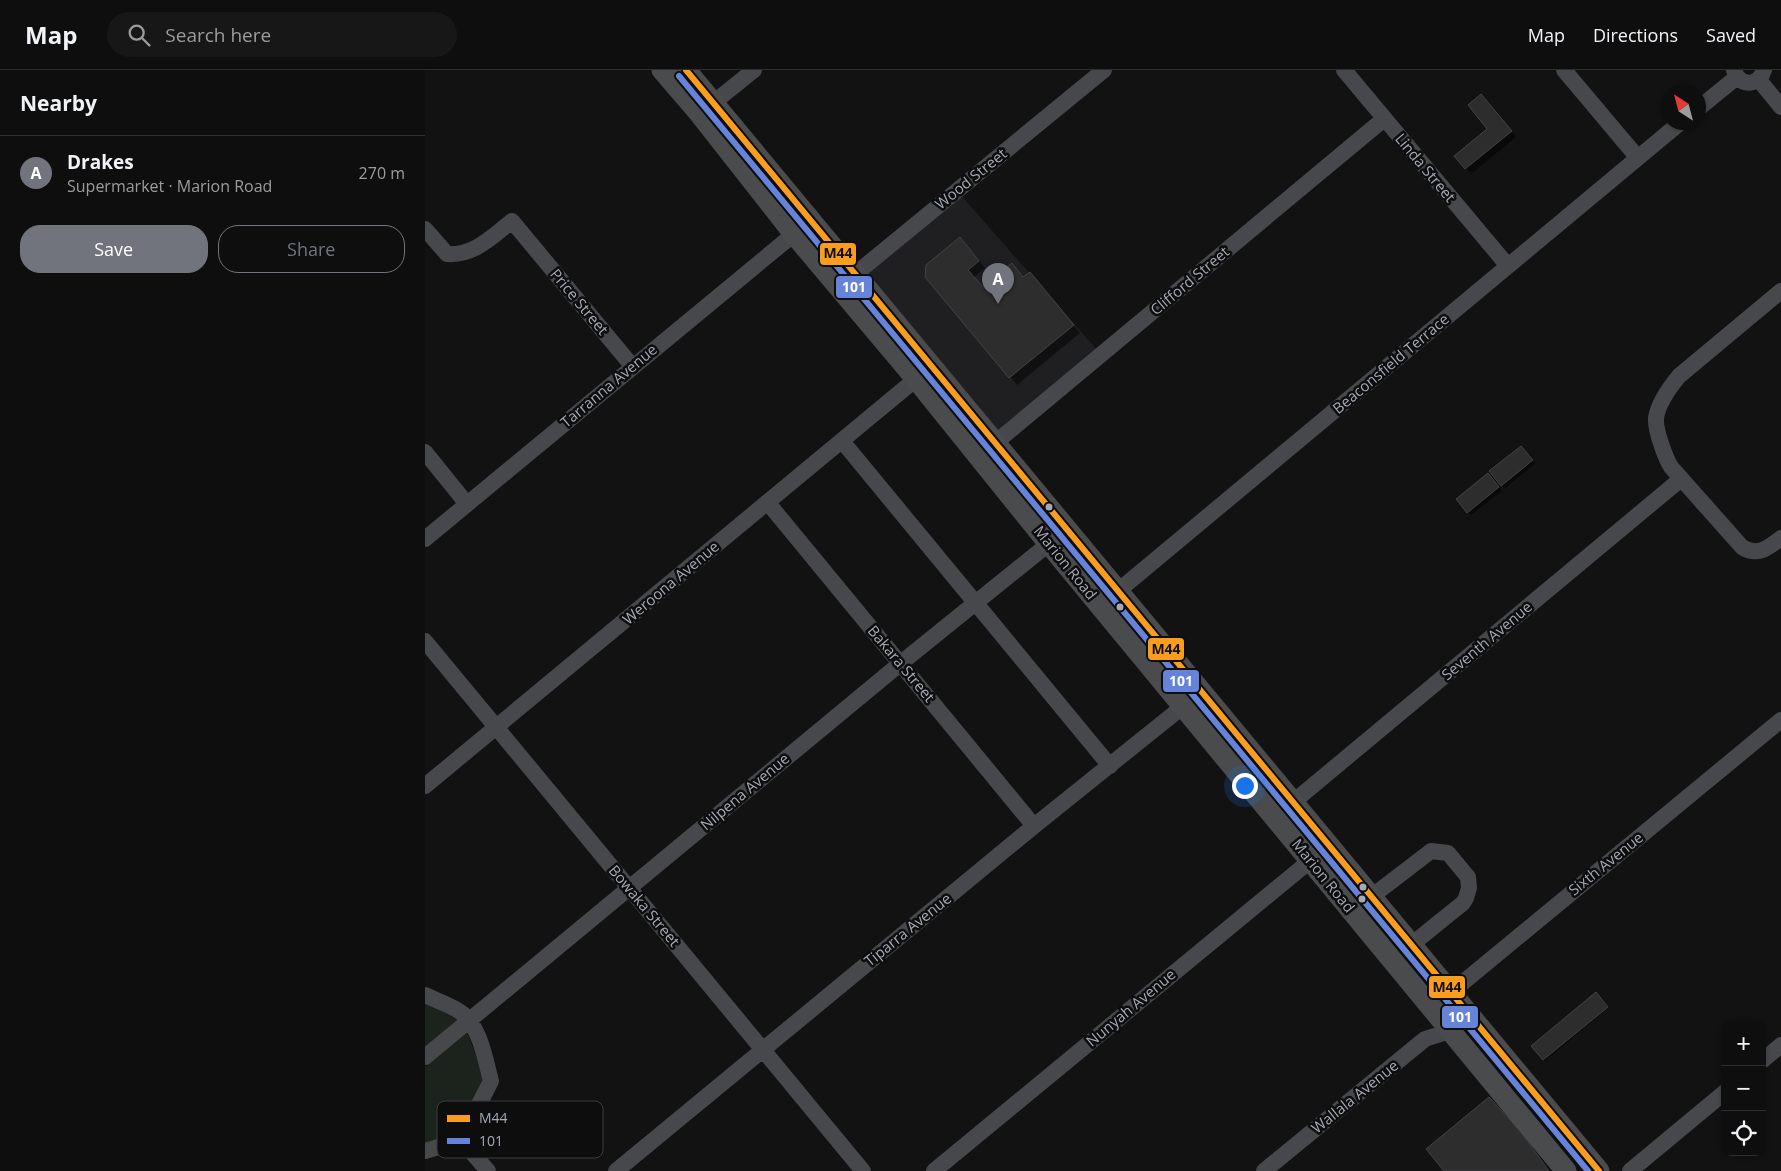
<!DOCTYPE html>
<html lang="en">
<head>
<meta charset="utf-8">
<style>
	:root { --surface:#0e0e0e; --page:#171717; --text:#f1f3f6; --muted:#9b9c9e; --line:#2e2e2e; --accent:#71747c }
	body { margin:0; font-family:"Open Sans",sans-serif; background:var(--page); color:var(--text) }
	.controls { position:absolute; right:15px; bottom:15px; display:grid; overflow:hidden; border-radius:10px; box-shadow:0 1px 4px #0004 }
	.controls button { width:45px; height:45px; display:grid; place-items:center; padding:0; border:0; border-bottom:1px solid var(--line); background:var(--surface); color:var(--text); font:25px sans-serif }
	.compass { position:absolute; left:1236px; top:15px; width:45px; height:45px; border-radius:50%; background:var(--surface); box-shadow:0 1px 4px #0004; rotate:324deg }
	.you { position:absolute; left:819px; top:715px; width:18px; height:18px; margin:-12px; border:4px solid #fff; border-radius:50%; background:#1a73e8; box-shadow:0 0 0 8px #1a73e833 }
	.badge { display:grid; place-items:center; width:32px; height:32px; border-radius:50%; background:var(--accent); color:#fff; font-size:16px; font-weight:700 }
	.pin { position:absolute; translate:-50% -41px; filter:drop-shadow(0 1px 2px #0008) }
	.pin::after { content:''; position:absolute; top:26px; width:18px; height:15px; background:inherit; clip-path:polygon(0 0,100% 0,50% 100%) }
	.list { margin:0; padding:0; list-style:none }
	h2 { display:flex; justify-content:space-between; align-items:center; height:65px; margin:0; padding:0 20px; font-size:21px }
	h2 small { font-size:16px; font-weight:400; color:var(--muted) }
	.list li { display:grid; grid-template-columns:32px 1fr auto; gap:15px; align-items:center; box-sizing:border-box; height:75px; padding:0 20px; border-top:1px solid var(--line) }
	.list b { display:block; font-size:19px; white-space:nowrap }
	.list p { margin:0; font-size:16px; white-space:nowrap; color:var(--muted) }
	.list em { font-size:16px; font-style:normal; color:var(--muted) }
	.actions { display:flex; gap:10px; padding:15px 20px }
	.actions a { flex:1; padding:11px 0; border:1px solid var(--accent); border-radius:20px; text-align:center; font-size:18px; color:var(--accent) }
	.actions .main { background:var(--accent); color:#fff }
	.icon { flex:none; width:28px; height:28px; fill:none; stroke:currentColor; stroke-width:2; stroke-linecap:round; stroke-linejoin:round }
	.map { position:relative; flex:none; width:1356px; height:1101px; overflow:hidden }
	header { display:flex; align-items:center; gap:30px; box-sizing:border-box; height:70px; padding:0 25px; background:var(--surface); border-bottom:1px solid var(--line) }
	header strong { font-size:24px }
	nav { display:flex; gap:28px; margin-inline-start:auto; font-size:18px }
	.search { width:350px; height:45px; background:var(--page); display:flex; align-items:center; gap:12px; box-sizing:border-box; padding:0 18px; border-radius:28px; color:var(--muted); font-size:19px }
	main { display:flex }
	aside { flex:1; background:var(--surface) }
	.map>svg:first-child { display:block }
	.built { fill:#1f1f21 }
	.green { fill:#1c231d }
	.shadow { fill:#0007 }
	.building { fill:#2d2d2e; stroke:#424346 }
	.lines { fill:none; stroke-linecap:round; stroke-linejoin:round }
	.minor { stroke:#47484b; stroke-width:16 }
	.major { stroke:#494b4d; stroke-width:21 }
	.bus-1-casing { stroke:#0d0d0e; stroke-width:10 }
	.bus-2-casing { stroke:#0d0d0e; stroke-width:10 }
	.bus-1 { stroke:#f99d1e; stroke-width:6 }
	.bus-2 { stroke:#6683da; stroke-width:6 }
	.bus-dot { fill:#a4a9b4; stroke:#0d0d0e; stroke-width:2 }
	.labels { text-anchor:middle; stroke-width:5; stroke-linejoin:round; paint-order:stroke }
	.street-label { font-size:15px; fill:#a4a9b4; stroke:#0d0d0e }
	.key { fill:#0d0d0e; stroke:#3a3c40; stroke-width:1 }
	.key-label { font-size:14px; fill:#a4a9b4 }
	.line-badge { stroke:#0d0d0e; stroke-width:2 }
	.badge-label { font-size:14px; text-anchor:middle; font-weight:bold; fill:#fff }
	.pale-badge-label { font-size:14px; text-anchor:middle; font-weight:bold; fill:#111 }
</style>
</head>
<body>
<header>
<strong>Map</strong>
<div class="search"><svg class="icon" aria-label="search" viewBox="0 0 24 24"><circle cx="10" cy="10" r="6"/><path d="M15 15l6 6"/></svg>Search here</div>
<nav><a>Map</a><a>Directions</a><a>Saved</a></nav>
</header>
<main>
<aside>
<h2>Nearby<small></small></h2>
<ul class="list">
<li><span class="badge">A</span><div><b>Drakes</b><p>Supermarket · Marion Road</p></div><em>270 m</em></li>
</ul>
<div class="actions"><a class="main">Save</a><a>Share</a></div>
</aside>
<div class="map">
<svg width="1356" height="1101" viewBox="0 0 1356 1101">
	<rect width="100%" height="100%" fill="#121213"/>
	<path class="built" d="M534,123L674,282L566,368L436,205Z"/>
	<path class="green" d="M0,931L32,950L0,977Z
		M42,963L62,1013L30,1062L0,1074V997Z"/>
	<path class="shadow" d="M1062,31L1091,67L1046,104L1031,86L1064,59Z
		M542,176L560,198L549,207L558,218L599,208L611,211L655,263L592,315L501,206Z
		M1100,381L1110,394L1080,418L1077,415Z
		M1066,408L1077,421L1046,445L1032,429Z
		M1171,924L1183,938L1120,991L1108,976Z
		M1071,1036L1103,1071L1125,1101H1020Z"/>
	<path class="building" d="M1056,24L1087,61L1040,99L1029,86L1062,59L1043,35Z
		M535,167L554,191L543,200L558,217L587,193L598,207L605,202L649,255L584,308L500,207L501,195Z
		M1096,376L1108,390L1076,416L1064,401Z
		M1063,403L1074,417L1042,443L1031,429Z
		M1171,922L1183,937L1118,990L1106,976Z
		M1064,1027L1096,1062L1124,1101H1019L1001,1079Z"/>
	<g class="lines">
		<path class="minor" d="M919,0L1083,196
			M1139,0L1213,88
			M1309,0L1312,7C1322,17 1335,13 1339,0
			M1334,10L1356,37
			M288,33L329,0
			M1274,38L1312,7
			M0,159L22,184C49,186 68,166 87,151L208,297
			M423,210L679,0
			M1356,221L1254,306C1245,317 1233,334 1231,348C1230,360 1240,387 1246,397L1317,477C1332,487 1343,478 1356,468
			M417,371L685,696
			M570,373L959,49
			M0,382L42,434
			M343,433L609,756
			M0,469L369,164
			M675,536L1256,52
			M0,571L438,1101
			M0,716L491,309
			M867,733L1256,409
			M946,827L1006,781L1023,783L1043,807L1044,818L1041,828L1038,833L986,875
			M0,925C12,931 28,936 38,944C56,960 60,989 66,1011L36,1070L0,1081
			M1007,938L1356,650
			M0,987L476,593L642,459
			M1337,991L1356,975
			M36,1070L63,1101
			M191,1101L609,756L776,622
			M509,1101L903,776
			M839,1101L1000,969L1025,961
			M1205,1101L1300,1022"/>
		<path class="major" d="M237,0L274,43L369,164L491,309L624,474L1141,1101
			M261,0L1174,1101"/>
		<defs>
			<path id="bus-1" d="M261,0L1174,1101"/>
			<path id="bus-2" d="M254,6L1163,1101"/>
		</defs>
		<use href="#bus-1" class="bus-1-casing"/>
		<use href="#bus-2" class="bus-2-casing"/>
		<use href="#bus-1" class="bus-1"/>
		<use href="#bus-2" class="bus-2"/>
	</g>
	<g class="bus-dot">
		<circle cx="624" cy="437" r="4.5"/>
		<circle cx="695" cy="537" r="4.5"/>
		<circle cx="938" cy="817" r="4.5"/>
		<circle cx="937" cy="829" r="4.5"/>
	</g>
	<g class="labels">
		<g class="street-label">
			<text transform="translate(1000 98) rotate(50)" y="5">Linda Street</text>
			<text transform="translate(546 109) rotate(-39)" y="5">Wood Street</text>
			<text transform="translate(765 211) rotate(-40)" y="5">Clifford Street</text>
			<text transform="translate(154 232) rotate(50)" y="5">Price Street</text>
			<text transform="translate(966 294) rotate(-40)" y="5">Beaconsfield Terrace</text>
			<text transform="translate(184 316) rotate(-40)" y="5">Tarranna Avenue</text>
			<text transform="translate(640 493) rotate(51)" y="5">Marion Road</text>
			<text transform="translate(246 513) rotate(-40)" y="5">Weroona Avenue</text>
			<text transform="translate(1062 571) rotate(-40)" y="5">Seventh Avenue</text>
			<text transform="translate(476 594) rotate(50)" y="5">Bakara Street</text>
			<text transform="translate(320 722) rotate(-40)" y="5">Nilpena Avenue</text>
			<text transform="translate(1181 794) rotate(-39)" y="5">Sixth Avenue</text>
			<text transform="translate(898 806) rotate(51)" y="5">Marion Road</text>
			<text transform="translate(219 836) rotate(50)" y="5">Bowaka Street</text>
			<text transform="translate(483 860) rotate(-39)" y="5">Tiparra Avenue</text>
			<text transform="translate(706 938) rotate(-40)" y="5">Nunyah Avenue</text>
			<text transform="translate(930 1027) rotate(-39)" y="5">Wallala Avenue</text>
		</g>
	</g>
	<rect x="12" y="1031" width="166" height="57" rx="8" class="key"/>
	<rect x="22" y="1045" width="23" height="7" fill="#f99d1e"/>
	<rect x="22" y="1068" width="23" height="6" fill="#6683da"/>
	<g class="key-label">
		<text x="54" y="1053">M44</text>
		<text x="54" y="1076">101</text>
	</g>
	<g class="line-badge">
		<rect x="394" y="172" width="38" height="24" rx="5" fill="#f99d1e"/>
		<rect x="410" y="205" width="38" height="24" rx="5" fill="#6683da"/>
		<rect x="722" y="567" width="38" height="24" rx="5" fill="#f99d1e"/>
		<rect x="737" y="599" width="38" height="24" rx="5" fill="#6683da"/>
		<rect x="1003" y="905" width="38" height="24" rx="5" fill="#f99d1e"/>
		<rect x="1016" y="935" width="38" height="24" rx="5" fill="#6683da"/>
	</g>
	<g class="badge-label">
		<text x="429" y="222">101</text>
		<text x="756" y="616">101</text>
		<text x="1035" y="952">101</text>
	</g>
	<g class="pale-badge-label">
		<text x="413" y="188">M44</text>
		<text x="741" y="584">M44</text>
		<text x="1022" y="922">M44</text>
	</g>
</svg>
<div class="controls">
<button>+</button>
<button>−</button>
<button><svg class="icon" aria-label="locate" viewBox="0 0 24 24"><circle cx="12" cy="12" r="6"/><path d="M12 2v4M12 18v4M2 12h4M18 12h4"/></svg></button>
</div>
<svg class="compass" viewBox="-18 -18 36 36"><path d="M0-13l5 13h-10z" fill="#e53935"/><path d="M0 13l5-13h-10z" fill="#9b9c9e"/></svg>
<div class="you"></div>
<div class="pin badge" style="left:573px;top:234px">A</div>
</div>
</main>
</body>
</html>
